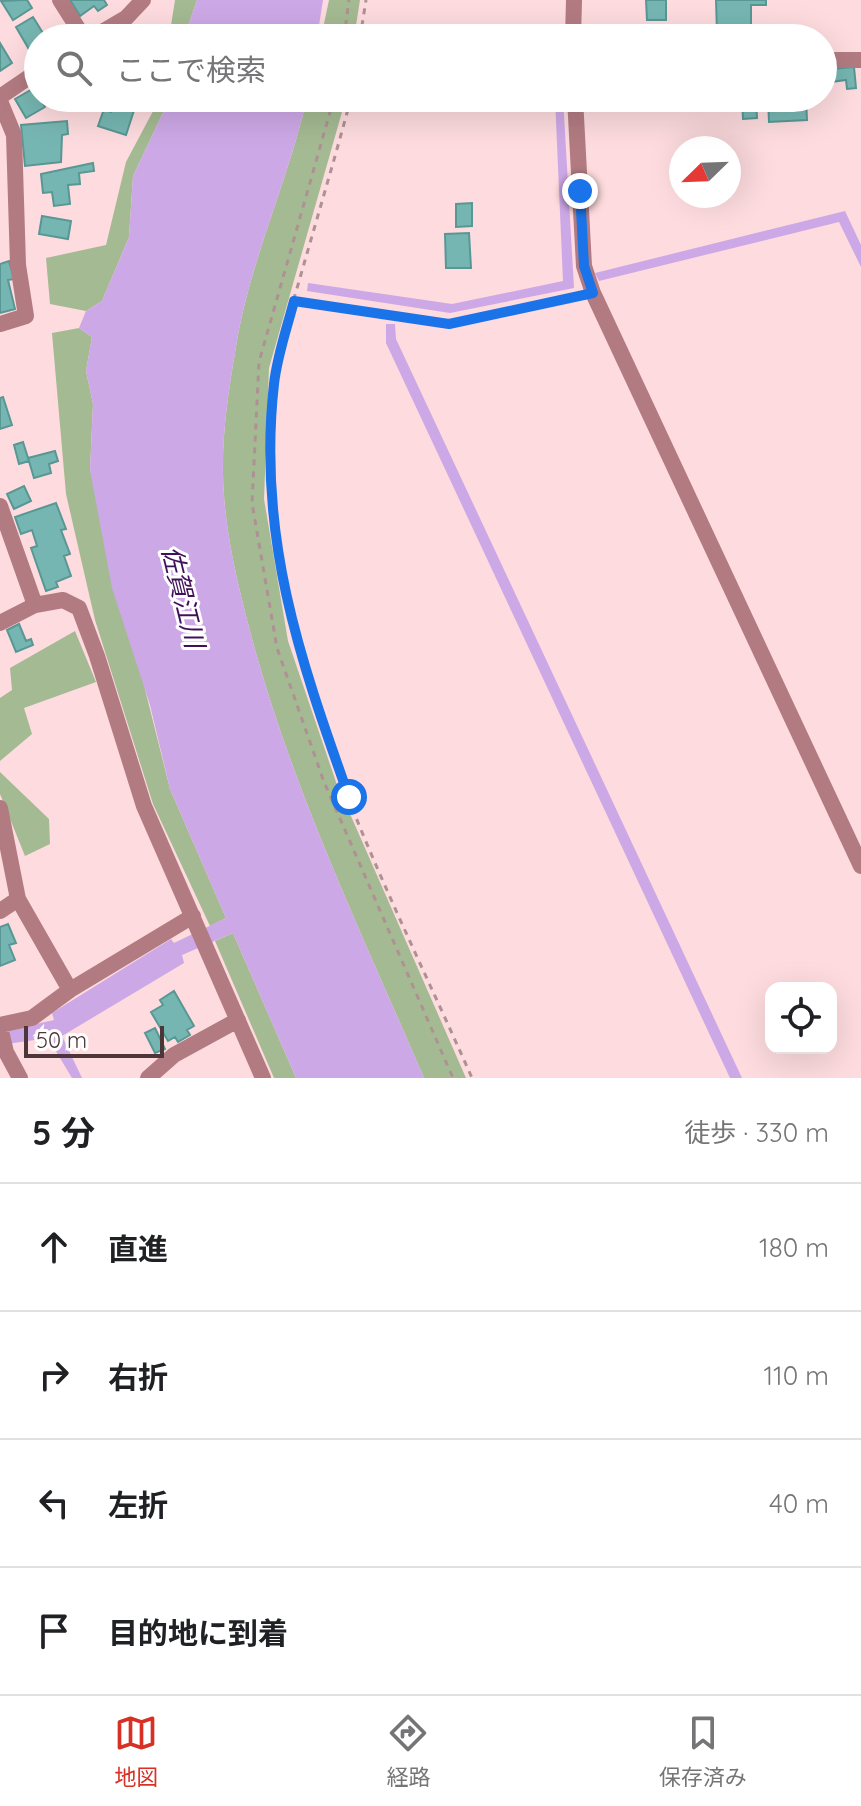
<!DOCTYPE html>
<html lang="ja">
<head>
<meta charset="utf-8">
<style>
	:root { --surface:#fff; --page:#f6f6f6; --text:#202124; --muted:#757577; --line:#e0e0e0; --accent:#d93025 }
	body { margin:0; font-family:Quicksand,"Noto Sans JP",sans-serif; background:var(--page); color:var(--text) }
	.controls { position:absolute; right:24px; bottom:24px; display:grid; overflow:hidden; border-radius:16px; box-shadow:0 8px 32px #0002 }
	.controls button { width:72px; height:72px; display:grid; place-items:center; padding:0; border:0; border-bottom:2px solid var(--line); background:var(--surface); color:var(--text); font:40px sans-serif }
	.compass { position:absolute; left:669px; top:136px; width:72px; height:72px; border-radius:50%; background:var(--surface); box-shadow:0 8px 32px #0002; rotate:247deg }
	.scale { position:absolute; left:24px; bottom:20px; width:140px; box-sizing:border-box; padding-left:8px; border:4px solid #4c3638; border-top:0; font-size:22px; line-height:28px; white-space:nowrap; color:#4c3638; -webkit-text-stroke:6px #fff; paint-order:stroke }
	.stop { position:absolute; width:24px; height:24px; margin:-18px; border:6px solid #1a73e8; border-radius:50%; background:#fff }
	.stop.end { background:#1a73e8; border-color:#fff; box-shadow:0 2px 8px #0008 }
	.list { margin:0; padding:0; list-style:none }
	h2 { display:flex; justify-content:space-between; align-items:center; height:104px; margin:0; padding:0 32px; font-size:34px }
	h2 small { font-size:26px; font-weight:400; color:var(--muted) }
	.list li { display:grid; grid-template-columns:52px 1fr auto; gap:24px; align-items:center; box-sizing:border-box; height:128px; padding:0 32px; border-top:2px solid var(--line) }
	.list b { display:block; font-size:30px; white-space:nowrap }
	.list em { font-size:26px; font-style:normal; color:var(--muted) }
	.icon { flex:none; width:44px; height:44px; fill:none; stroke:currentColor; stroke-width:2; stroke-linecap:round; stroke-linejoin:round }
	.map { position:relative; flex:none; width:861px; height:1078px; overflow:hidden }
	.search { position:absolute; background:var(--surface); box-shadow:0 8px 32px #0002; left:24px; right:24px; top:24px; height:88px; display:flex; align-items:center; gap:20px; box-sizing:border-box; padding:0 28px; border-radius:44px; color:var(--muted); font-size:30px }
	.sheet { height:616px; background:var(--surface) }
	nav { display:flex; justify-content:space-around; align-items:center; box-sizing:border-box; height:112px; border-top:2px solid var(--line); background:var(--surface); font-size:22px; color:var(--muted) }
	nav a { display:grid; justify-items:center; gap:4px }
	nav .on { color:var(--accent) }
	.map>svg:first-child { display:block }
	.green { fill:#a4ba92 }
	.water { fill:#cda8e6 }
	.building { fill:#76b6b2; stroke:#589794; stroke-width:2 }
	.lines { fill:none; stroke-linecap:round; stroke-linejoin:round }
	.path { stroke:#ae9193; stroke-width:3; stroke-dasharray:6 6; stroke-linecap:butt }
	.minor { stroke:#b27b82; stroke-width:16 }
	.route { stroke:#1a73e8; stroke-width:10 }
	.labels { text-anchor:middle; stroke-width:6; stroke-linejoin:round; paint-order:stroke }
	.water-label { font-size:26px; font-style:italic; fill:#411059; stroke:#fff }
</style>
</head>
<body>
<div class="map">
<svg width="861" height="1078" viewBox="0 0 861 1078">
	<rect width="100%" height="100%" fill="#fddbde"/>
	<path class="green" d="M175,0H197L184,38H169Z
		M329,0H360L354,38H321Z
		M160,98H170L133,176L129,237L102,301L86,311L50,304L46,258L106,245L126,162Z
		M307,98H346L269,368L264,499L288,641L336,782L466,1078H424C363,936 295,795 254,646C239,590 224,532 223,474C222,433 229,387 236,347C249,263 288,182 307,98Z
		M79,328L92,337L86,371L93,404L90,470L170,789L226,918L210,926L153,804L95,620L66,494L52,333Z
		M75,631L96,682L24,708L32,734L0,761V698L12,690L10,668Z
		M0,772L49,819L50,844L25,856L0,794Z
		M233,933L296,1078H274L215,941Z"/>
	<path class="water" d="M197,0H323L317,38H184Z
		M170,98H307C288,182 249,263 236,347C229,387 222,433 223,474C224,532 239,590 254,646C295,795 363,936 424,1078H296L233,933L182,955L184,963L62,1036L82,1078H72L48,1038L0,1045V1032L54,1020L52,1013L171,939L174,943L226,918L170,789L150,705L112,588L90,470L93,404L86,371L92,337L79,328L86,311L102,301L129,237L133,176Z
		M555,98H563L574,288L450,313L307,291L308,283L452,304L563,281Z
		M845,211L861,245V267L839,222L599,281L595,273Z
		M386,324H395L396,339L742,1078H730L386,343Z"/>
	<path class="building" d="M23,0H27L32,8L13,20L1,1Z
		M70,0H104L107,5L98,11L94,6L80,16Z
		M646,0H666V20H647Z
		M716,0H766V5H751V32L717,33Z
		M33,17L46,38H38V46L30,51L16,27Z
		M132,25L163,34L161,38H128Z
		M676,25L685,26L684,38H614L615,28L675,33Z
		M0,43L12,63L0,71Z
		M854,67L856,88L847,89L846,80L831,82L830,69Z
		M34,88L45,107L26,118L15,99Z
		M115,98H138L126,135L98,126L104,109L111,112Z
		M742,98H756L757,118L743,119Z
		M768,98H806L807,120L769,122Z
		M67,121L68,134L62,135L61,162L25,166L21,125Z
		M93,163L94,171L79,173L80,184L68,185L70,204L54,206L52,192L43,193L41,174Z
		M472,203V226L456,227V204Z
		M42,216L71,221L68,239L39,234Z
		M469,233L471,268H446L445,234Z
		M9,261L14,279L8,280L15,309L0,313V264Z
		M3,397L12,425L0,429V398Z
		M23,442L29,461L19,464L14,445Z
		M55,451L58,461L49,464L51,473L34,478L28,458Z
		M24,486L31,501L14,509L7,494Z
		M56,503L66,529L61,530L70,554L64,556L71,576L56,582L58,587L46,591L31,548L37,546L32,530L21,534L15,517Z
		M19,624L26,641L31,639L33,645L16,652L7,630Z
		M8,924L16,943L9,945L15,960L0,966V927Z
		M174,991L194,1026L187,1030L190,1035L178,1042L175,1037L168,1041L151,1012L163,1005L160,1000Z
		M155,1028L165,1049L155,1053L145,1033Z"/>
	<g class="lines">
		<path class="path" d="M344,38L349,0
			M360,38L366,0
			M334,98L259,362L252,503L277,648L324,782L453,1078
			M351,98C335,158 317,218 300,278C290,312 278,349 274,384C247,630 376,860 472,1078
			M294,301L449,324L577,296"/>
		<path class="minor" d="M60,0L84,38
			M92,38L126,18L143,0
			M573,38L574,0
			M823,60H861
			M0,97L38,71
			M575,98L584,266L593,293L861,866
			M0,101L14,135L18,265L26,316L0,324
			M0,506L35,605L0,623
			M35,605L63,600L79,608L97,656L144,806L263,1078
			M0,808L18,899L70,990
			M0,911L18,899
			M0,1025L32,1018L70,990L193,916
			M0,1027L6,1052L20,1078
			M148,1078L174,1055L238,1020"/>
	</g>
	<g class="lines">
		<path class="route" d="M349,797C299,657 257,535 274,384C277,356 287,328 294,301L449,324L593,293L584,266L580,191"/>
	</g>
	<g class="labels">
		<g class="water-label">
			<text transform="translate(183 597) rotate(76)" y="9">佐賀江川</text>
		</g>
	</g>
</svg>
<div class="controls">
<button><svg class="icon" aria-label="locate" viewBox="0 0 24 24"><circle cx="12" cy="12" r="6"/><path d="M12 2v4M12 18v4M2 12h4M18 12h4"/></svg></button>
</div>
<svg class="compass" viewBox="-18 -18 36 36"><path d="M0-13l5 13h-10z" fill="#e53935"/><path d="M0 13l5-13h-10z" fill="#757577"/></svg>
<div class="scale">50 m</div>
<div class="stop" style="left:349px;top:797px"></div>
<div class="stop end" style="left:580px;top:191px"></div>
<div class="search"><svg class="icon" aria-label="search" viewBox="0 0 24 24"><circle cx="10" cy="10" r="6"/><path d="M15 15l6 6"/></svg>ここで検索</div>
</div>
<section class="sheet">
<h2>5 分<small>徒歩 · 330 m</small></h2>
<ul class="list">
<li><svg class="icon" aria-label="ahead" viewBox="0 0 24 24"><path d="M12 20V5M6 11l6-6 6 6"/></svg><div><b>直進</b></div><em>180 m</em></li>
<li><svg class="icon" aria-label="right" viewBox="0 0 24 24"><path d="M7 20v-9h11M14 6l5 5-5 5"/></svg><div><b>右折</b></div><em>110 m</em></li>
<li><svg class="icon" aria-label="left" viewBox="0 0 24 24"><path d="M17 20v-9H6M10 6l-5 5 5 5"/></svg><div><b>左折</b></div><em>40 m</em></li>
<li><svg class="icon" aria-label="arrive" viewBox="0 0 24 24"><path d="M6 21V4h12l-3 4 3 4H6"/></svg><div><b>目的地に到着</b></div></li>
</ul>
</section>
<nav>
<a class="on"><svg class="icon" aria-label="map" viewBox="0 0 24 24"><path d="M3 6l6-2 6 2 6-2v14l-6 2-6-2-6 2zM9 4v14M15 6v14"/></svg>地図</a>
<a><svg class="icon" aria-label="directions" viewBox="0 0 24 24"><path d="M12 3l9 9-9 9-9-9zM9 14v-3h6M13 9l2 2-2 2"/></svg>経路</a>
<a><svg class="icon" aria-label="saved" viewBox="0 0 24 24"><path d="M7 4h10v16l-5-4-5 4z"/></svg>保存済み</a>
</nav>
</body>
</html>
